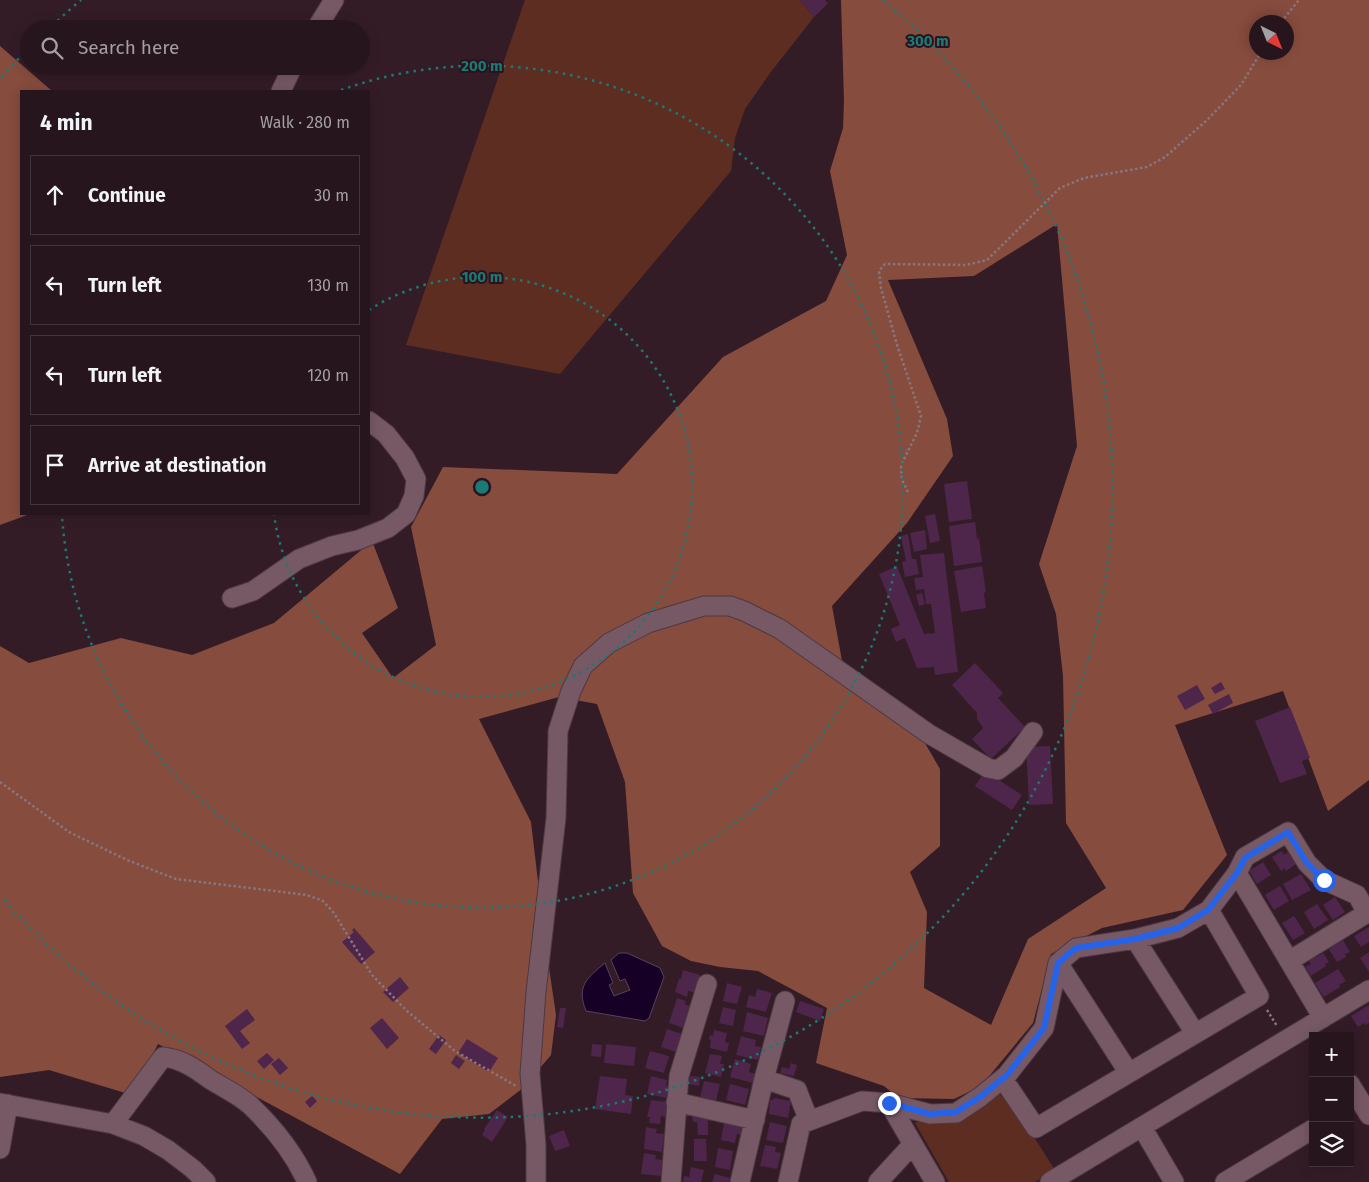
<!DOCTYPE html>
<html lang="en">
<head>
<meta charset="utf-8">
<style>
	:root { --surface:#27151d; --page:#2f1e26; --text:#f1f3f6; --muted:#a49fa4; --line:#43343b }
	body { margin:0; font-family:"Fira Sans",sans-serif; background:var(--page); color:var(--text) }
	.controls { position:absolute; right:15px; bottom:15px; display:grid; overflow:hidden; border-radius:0px; box-shadow:0 2px 12px #0003 }
	.controls button { width:45px; height:45px; display:grid; place-items:center; padding:0; border:0; border-bottom:1px solid var(--line); background:var(--surface); color:var(--text); font:25px sans-serif }
	.compass { position:absolute; left:1249px; top:15px; width:45px; height:45px; border-radius:50%; background:var(--surface); box-shadow:0 2px 12px #0003; rotate:137deg }
	.stop { position:absolute; width:15px; height:15px; margin:-11px; border:4px solid #2563eb; border-radius:50%; background:#fff }
	.stop.end { background:#2563eb; border-color:#fff; box-shadow:0 1px 5px #0008 }
	.list { margin:0; padding:0; list-style:none }
	h2 { display:flex; justify-content:space-between; align-items:center; height:65px; margin:0; padding:0 20px; font-size:21px }
	h2 small { font-size:16px; font-weight:400; color:var(--muted) }
	.list li { display:grid; grid-template-columns:32px 1fr auto; gap:15px; align-items:center; box-sizing:border-box; height:80px; margin:0 10px 10px; padding:0 10px; border:1px solid var(--line); border-radius:0px }
	.list b { display:block; font-size:19px; white-space:nowrap }
	.list em { font-size:16px; font-style:normal; color:var(--muted) }
	.icon { flex:none; width:28px; height:28px; fill:none; stroke:currentColor; stroke-width:2; stroke-linecap:round; stroke-linejoin:round }
	.map { position:relative; flex:none; width:1369px; height:1182px; overflow:hidden }
	.search { position:absolute; background:var(--surface); box-shadow:0 2px 12px #0003; left:20px; top:20px; width:350px; height:55px; display:flex; align-items:center; gap:12px; box-sizing:border-box; padding:0 18px; border-radius:28px; color:var(--muted); font-size:19px }
	.panel { position:absolute; background:var(--surface); box-shadow:0 2px 12px #0003; left:20px; top:90px; width:350px; height:425px; border-radius:0px }
	.map>svg:first-child { display:block }
	.green { fill:#5e2d21 }
	.forest { fill:#864c3e; fill-rule:evenodd }
	.water { fill:#160026; stroke:#56425f }
	.building { fill:#4e254b }
	.lines { fill:none; stroke-linecap:round; stroke-linejoin:round }
	.minor-casing { stroke:#4d3943; stroke-width:21 }
	.path { stroke:#8a757e; stroke-width:2.5; stroke-dasharray:2.5 2.5; stroke-linecap:butt }
	.minor { stroke:#765965; stroke-width:19 }
	.route { stroke:#2563eb; stroke-width:6 }
	.ring { fill:none; stroke:#1a7b74; stroke-width:2.5; stroke-dasharray:2.5 5 }
	.centre { fill:#1a7b74; stroke:#2a131e; stroke-width:2.5 }
	.ring-label { font-size:15px; text-anchor:middle; font-weight:bold; fill:#1a7b74; stroke:#2a131e; stroke-width:4; stroke-linejoin:round; paint-order:stroke }
</style>
</head>
<body>
<div class="map">
<svg width="1369" height="1182" viewBox="0 0 1369 1182">
	<rect width="100%" height="100%" fill="#341c27"/>
	<path class="green" d="M525,0H800L814,17L770,73L745,109L735,138L731,171L560,374L406,345Z
		M997,1094L1009,1098L1055,1170L1035,1182H949L915,1123C930,1115 946,1122 961,1118C976,1113 986,1104 997,1094Z"/>
	<path class="forest" d="M841,0H1369V780L1328,811L1283,691L1175,725L1227,855L1183,910L1102,928L1051,954L1033,1023L981,1086L954,1099L898,1098L884,1086L816,1063L827,1008L758,971L720,967L691,961L662,946L633,893L625,782L597,704L559,697L479,719L531,822L545,941L556,1015L551,1055L523,1088L489,1114L442,1119L400,1174L158,1044L132,1095L49,1070L0,1077V646L29,663L121,638L192,655L274,623L372,541L398,608L362,633L393,678L436,645L411,527L443,467L617,474L723,357L826,301L847,255L830,171L843,128L844,101ZM1256,22H1286V52H1256ZM1057,224L1077,446L1039,564L1056,614L1063,676L1066,823L1106,888L1028,939L991,1025L924,988L927,912L910,872L940,846V769L907,712L847,688L832,606L907,523L953,456L947,419L888,280L974,276Z
		M0,46L52,91H21V514H30L0,525Z"/>
	<path class="water" d="M619,953H627L660,968L664,977L649,1018L645,1021L586,1011C576,986 587,978 605,963L613,983L609,985L614,996L630,990L625,979L620,981L611,960Z"/>
	<path class="building" d="M800,0H825L828,3L814,17Z
		M967,481L972,519L949,522L944,484Z
		M935,514L940,541L930,543L925,516Z
		M975,522L977,539L979,538L982,562L954,566L949,526Z
		M925,530L927,549L914,552L910,533Z
		M908,534L912,559H916L919,574L905,577L902,562L906,561L901,536Z
		M944,553L958,672L935,675L934,667L917,668L905,638L896,642L891,629L900,625L879,574L897,566L924,634L935,633L931,604H926L924,589L916,590L914,578L923,577L920,555Z
		M982,566L986,592L984,593L986,608L961,612L954,571Z
		M922,593L925,604L919,606L916,595Z
		M975,663L1003,693L998,698L1025,727L991,759L972,739L983,728L977,719V713L952,685Z
		M1221,682L1225,689L1215,694L1211,688Z
		M1197,685L1205,699L1185,710L1177,696Z
		M1229,694L1233,703L1213,714L1208,705Z
		M1290,707L1310,758L1302,761L1307,774L1280,783L1255,721Z
		M1050,746L1053,804L1029,805L1026,747Z
		M985,771L1022,795L1012,810L975,786Z
		M1282,851L1284,855L1288,852L1296,864L1286,871L1284,868L1281,871L1272,857Z
		M1263,862L1271,875L1257,884L1249,871Z
		M1301,874L1311,890L1292,900L1283,884Z
		M1280,886L1289,901L1274,910L1265,895Z
		M1335,897L1345,912L1333,920L1323,905Z
		M1317,904L1328,920L1314,929L1304,912Z
		M1294,916L1305,933L1293,940L1282,923Z
		M1369,927V942L1361,947L1354,936Z
		M354,928L375,952L361,964L342,942L354,932L352,930Z
		M1343,940L1350,952L1345,954L1346,957L1337,962L1328,948Z
		M1369,952V972L1360,958Z
		M1323,953L1329,962L1325,964L1326,966L1311,976L1305,967L1311,964L1308,960L1316,955L1317,957Z
		M1338,969L1346,981L1339,985L1340,987L1324,997L1315,983Z
		M683,970L700,975L696,993L688,991L687,997L675,992L679,979H681Z
		M400,977L409,988L393,1002L383,992Z
		M727,983L742,987L737,1004L723,1001Z
		M757,989L772,993L766,1012L746,1007L749,995L755,997Z
		M677,998L686,1001L685,1004L690,1006L683,1028L669,1023Z
		M800,1001L824,1009L820,1021L796,1012Z
		M1369,1005V1023L1365,1025L1364,1023L1358,1027L1351,1016Z
		M723,1007L736,1010L733,1026L719,1023Z
		M560,1008H566L563,1028L557,1027Z
		M247,1009L255,1020L240,1031L250,1043L242,1049L225,1026Z
		M747,1012L768,1018L764,1036L743,1031Z
		M382,1018L399,1038L387,1049L370,1028Z
		M667,1029L682,1034L676,1052L661,1047Z
		M714,1030L727,1033L725,1042L729,1043L727,1052L710,1048L711,1040H709L710,1035L713,1036Z
		M439,1035L446,1040L436,1054L429,1049Z
		M741,1036L756,1040L755,1046L761,1047L758,1060L736,1055Z
		M467,1039L498,1058L489,1072L458,1053Z
		M592,1044L602,1045L601,1057L591,1056Z
		M606,1044L636,1047L634,1066L604,1063Z
		M650,1051L669,1056L664,1073L645,1068Z
		M267,1053L274,1060L264,1069L257,1061Z
		M710,1054L722,1056L720,1064H724L721,1077L705,1073Z
		M456,1055L465,1061L459,1069L451,1063Z
		M279,1058L288,1068L280,1075L271,1064Z
		M735,1059L751,1064L749,1072L756,1074L753,1083L730,1077Z
		M791,1063L797,1065L794,1076L780,1073L782,1067L789,1069Z
		M600,1076L627,1079L625,1095L633,1096L631,1114L595,1109Z
		M651,1076L667,1080L666,1086L669,1087L667,1098L647,1094Z
		M690,1076L700,1077L699,1086L689,1084Z
		M704,1081L720,1084L716,1101L700,1098Z
		M730,1084L749,1089L745,1105L726,1100Z
		M312,1096L317,1101L310,1108L305,1102Z
		M774,1098L791,1101L788,1118L769,1114L770,1100H773Z
		M651,1100L667,1102L666,1117L661,1116L660,1124L649,1123L650,1117H647Z
		M497,1110L508,1117L492,1142L482,1135L485,1130L484,1129Z
		M692,1116H708V1135H698L697,1122H693Z
		M770,1122L787,1126L783,1143L766,1140Z
		M724,1123L742,1127L741,1135L737,1134L735,1143L721,1140Z
		M646,1127L657,1129L656,1133L664,1134L662,1152L644,1149Z
		M564,1130L570,1146L555,1151L549,1136Z
		M694,1139H706L707,1161H694Z
		M765,1145L776,1147L775,1152L781,1153L777,1169L760,1166Z
		M718,1148L733,1151L730,1170L715,1167Z
		M644,1153L656,1155L655,1159L663,1160L661,1176L641,1174Z
		M691,1167L704,1170L701,1182H683L684,1176L689,1177Z
		M715,1174L730,1178L729,1182H712Z"/>
	<g class="lines">
		<defs>
			<path id="minor" d="M316,29L334,0
				M281,91L293,66
				M232,598L253,591L299,559L332,546L358,540L388,528L406,514L414,496L416,479L405,458L386,434L369,421
				M1237,873L1323,1018
				M1135,939L1195,1033
				M1058,963L1129,1073
				M764,1079L797,1090L809,1121
				M1003,1079L1036,1128L1259,996L1209,910
				M1350,1084L1369,1115
				M676,1102L755,1120
				M0,1103L113,1124L144,1136L168,1150L193,1169L206,1182
				M889,1103L935,1182
				M113,1124L163,1057C182,1059 196,1069 211,1080C224,1088 239,1095 250,1105C273,1127 294,1153 307,1182
				M1142,1127L1174,1182
				M0,1149L8,1104
				M536,1182V1145L530,1074L536,992L556,818L558,731L571,691L583,666L609,643L648,623L704,606H730L744,611L780,629L929,734L988,768L998,770L1014,758L1033,732
				M671,1182L679,1076L707,984
				M740,1182L764,1079L785,1001
				M788,1182L801,1124L809,1121L862,1101L889,1103L930,1114L956,1113L980,1097L1007,1075L1044,1028L1058,963L1076,948L1135,939L1178,928L1209,910L1237,873L1245,857L1288,832L1307,863L1324,880L1357,895L1367,913L1289,961
				M878,1182L913,1144
				M1050,1182L1369,990
				M1225,1182L1313,1129"/>
		</defs>
		<use href="#minor" class="minor-casing"/>
		<path class="path" d="M1281,22L1299,0
			M908,492L902,480L901,465L917,433L921,416L897,345L881,288L879,271L885,264L966,265L987,260L1060,188L1084,178L1147,167L1165,157L1206,121L1241,85L1261,52
			M0,782L69,832L127,860L176,879L307,895L323,901L334,913L372,975L407,1011L455,1051L516,1086
			M1267,1010L1277,1026"/>
		<use href="#minor" class="minor"/>
	</g>
	<g class="lines">
		<path class="route" d="M889,1103L930,1114L956,1112L980,1097L1007,1075L1044,1028L1058,963L1076,948L1135,939L1178,928L1208,910L1237,873L1245,858L1288,832L1306,862L1324,880"/>
	</g>
	<g class="ring">
		<path d="M369 310A210 210 0 1 1 274 514"/>
		<path d="M341 90A421 421 0 1 1 62 516"/>
		<path d="M2 77A631 631 0 0 1 28 49M52 26A631 631 0 0 1 81 0M883 0A631 631 0 1 1 2 897"/>
	</g>
	<circle cx="482" cy="487" r="8" class="centre"/>
	<g class="ring-label">
		<text x="928" y="46">300 m</text>
		<text x="482" y="71">200 m</text>
		<text x="482" y="282">100 m</text>
	</g>
</svg>
<div class="controls">
<button>+</button>
<button>−</button>
<button><svg class="icon" aria-label="layers" viewBox="0 0 24 24"><path d="M12 4l9 5-9 5-9-5zM3 14l9 5 9-5"/></svg></button>
</div>
<svg class="compass" viewBox="-18 -18 36 36"><path d="M0-13l5 13h-10z" fill="#e53935"/><path d="M0 13l5-13h-10z" fill="#a49fa4"/></svg>
<div class="stop" style="left:1324px;top:880px"></div>
<div class="stop end" style="left:889px;top:1103px"></div>
<div class="search"><svg class="icon" aria-label="search" viewBox="0 0 24 24"><circle cx="10" cy="10" r="6"/><path d="M15 15l6 6"/></svg>Search here</div>
<section class="panel">
<h2>4 min<small>Walk · 280 m</small></h2>
<ul class="list">
<li><svg class="icon" aria-label="ahead" viewBox="0 0 24 24"><path d="M12 20V5M6 11l6-6 6 6"/></svg><div><b>Continue</b></div><em>30 m</em></li>
<li><svg class="icon" aria-label="left" viewBox="0 0 24 24"><path d="M17 20v-9H6M10 6l-5 5 5 5"/></svg><div><b>Turn left</b></div><em>130 m</em></li>
<li><svg class="icon" aria-label="left" viewBox="0 0 24 24"><path d="M17 20v-9H6M10 6l-5 5 5 5"/></svg><div><b>Turn left</b></div><em>120 m</em></li>
<li><svg class="icon" aria-label="arrive" viewBox="0 0 24 24"><path d="M6 21V4h12l-3 4 3 4H6"/></svg><div><b>Arrive at destination</b></div></li>
</ul>
</section>
</div>
</body>
</html>
